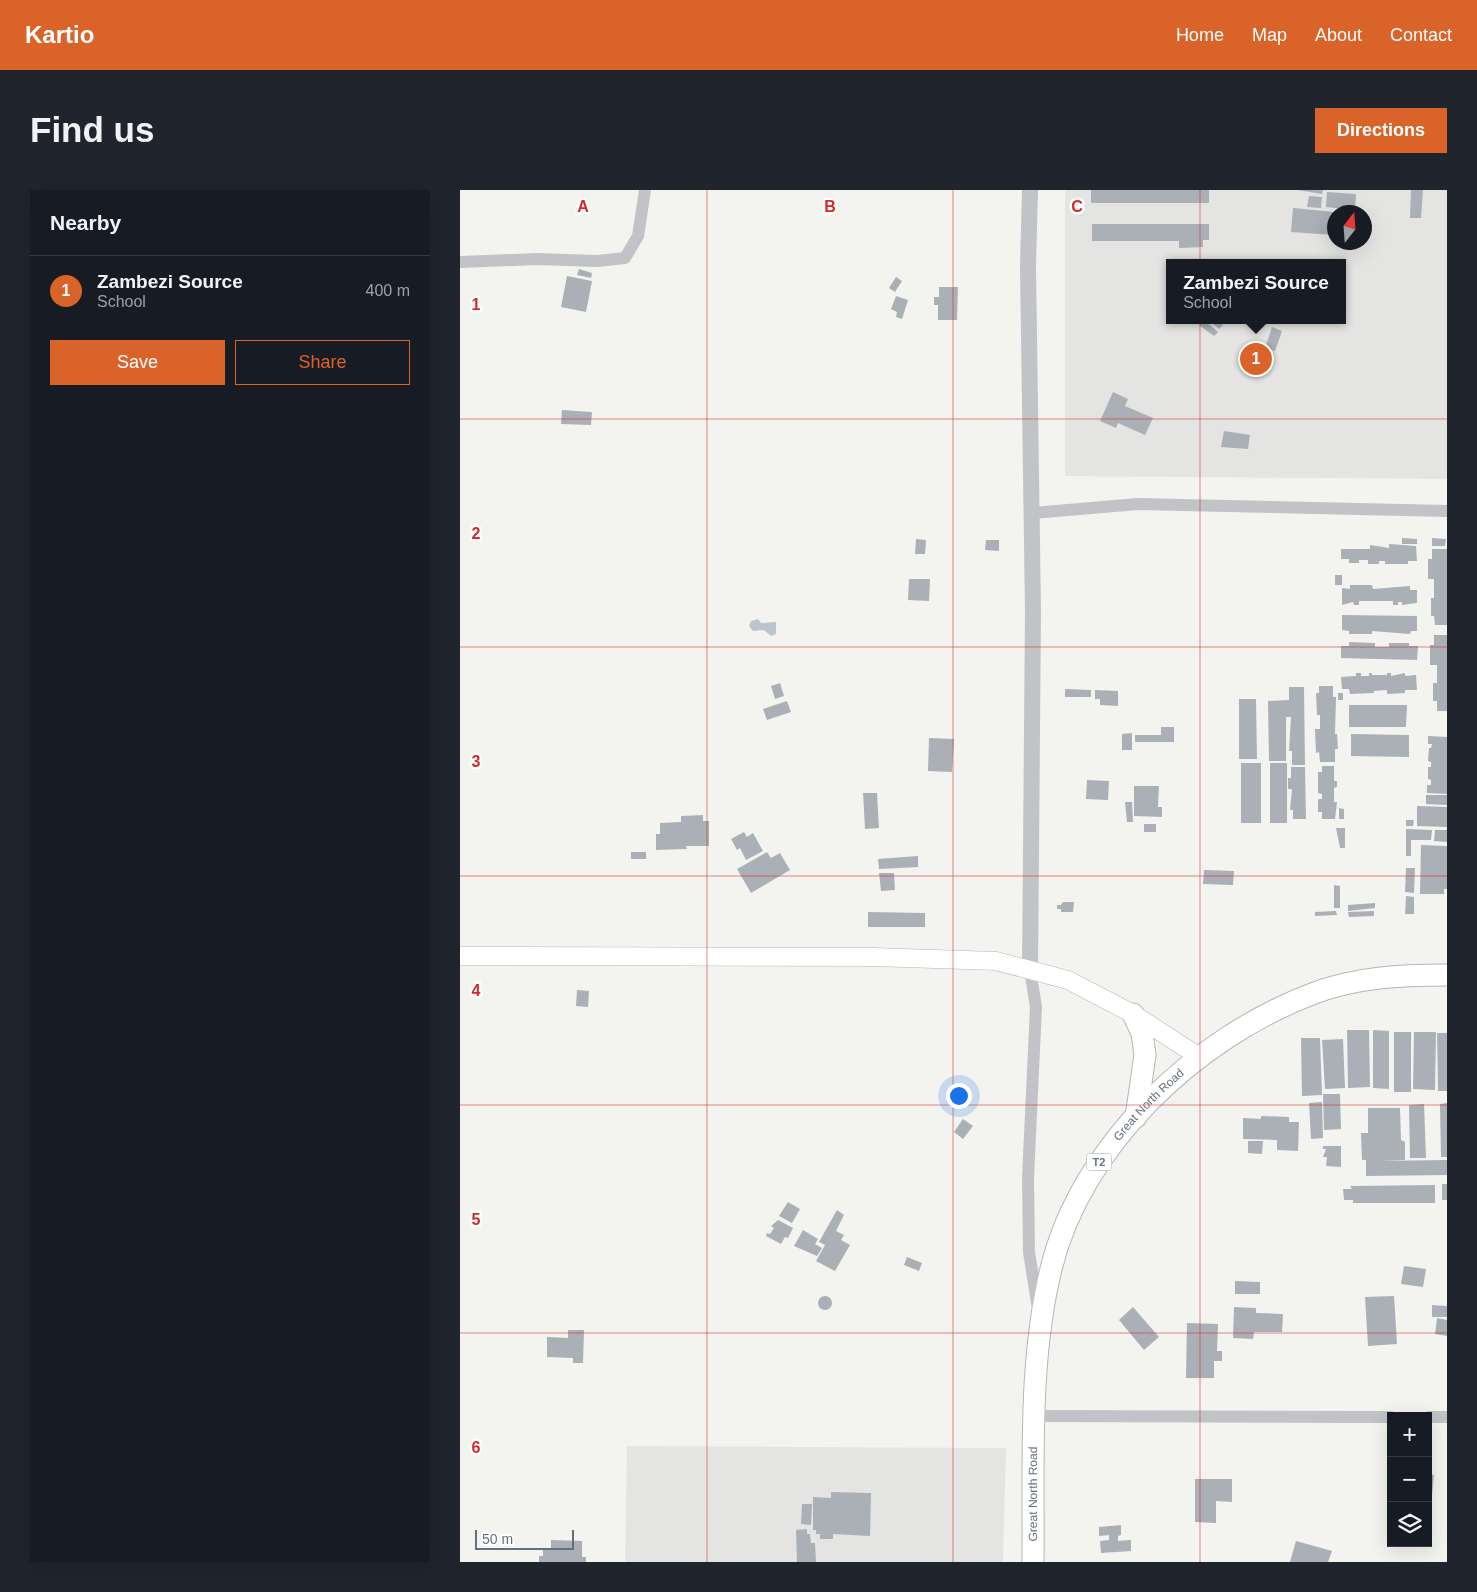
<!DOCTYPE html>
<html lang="en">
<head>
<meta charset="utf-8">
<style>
	:root { --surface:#171b24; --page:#20242c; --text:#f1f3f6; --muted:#9ea1a6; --line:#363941; --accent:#da6329 }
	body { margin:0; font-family:Arial,sans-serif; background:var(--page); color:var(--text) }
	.controls { position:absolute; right:15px; bottom:15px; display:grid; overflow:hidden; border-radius:0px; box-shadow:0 5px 20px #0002 }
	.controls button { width:45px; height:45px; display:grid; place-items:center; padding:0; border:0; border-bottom:1px solid var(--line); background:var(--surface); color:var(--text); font:25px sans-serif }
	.compass { position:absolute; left:867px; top:15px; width:45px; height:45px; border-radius:50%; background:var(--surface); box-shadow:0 5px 20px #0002; rotate:17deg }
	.scale { position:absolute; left:15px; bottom:12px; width:99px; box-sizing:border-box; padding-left:5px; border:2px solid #64707f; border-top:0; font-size:14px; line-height:18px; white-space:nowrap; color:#64707f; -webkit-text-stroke:4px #fff; paint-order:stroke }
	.you { position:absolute; left:498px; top:905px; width:18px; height:18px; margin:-12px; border:4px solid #fff; border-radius:50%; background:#1a73e8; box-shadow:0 0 0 8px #1a73e833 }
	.badge { display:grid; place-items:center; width:32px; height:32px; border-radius:50%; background:var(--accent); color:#fff; font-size:16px; font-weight:700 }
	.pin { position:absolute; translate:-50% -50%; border:2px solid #fff; box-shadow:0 1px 5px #0006 }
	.popup { position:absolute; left:706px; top:69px; width:180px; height:65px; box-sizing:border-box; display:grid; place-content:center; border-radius:0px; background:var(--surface); filter:drop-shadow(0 1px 4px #0005); font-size:16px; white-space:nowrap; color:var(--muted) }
	.popup b { font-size:19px; color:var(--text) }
	.popup::after { content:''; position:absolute; left:50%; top:100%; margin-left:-10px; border:10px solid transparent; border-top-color:var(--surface) }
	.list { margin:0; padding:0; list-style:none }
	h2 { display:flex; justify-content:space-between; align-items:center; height:65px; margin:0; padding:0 20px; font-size:21px }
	h2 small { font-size:16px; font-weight:400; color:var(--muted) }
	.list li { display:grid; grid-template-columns:32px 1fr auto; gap:15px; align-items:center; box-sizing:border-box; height:70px; padding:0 20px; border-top:1px solid var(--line) }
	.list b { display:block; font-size:19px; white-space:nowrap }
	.list p { margin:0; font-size:16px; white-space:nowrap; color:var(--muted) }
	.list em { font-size:16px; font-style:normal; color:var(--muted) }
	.actions { display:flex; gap:10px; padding:15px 20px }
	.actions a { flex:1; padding:11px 0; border:1px solid var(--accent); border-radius:0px; text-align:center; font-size:18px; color:var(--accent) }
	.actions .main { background:var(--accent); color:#fff }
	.icon { flex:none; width:28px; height:28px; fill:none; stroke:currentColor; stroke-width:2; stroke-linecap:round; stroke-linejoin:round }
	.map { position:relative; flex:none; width:987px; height:1372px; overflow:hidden; border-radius:0px }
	header { display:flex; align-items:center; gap:30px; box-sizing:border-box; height:70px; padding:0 25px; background:var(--accent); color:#fff }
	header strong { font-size:24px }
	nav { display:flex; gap:28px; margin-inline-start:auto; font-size:18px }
	.intro { display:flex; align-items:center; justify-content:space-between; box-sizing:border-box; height:120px; padding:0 30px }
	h1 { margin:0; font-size:35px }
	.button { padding:12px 22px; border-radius:0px; background:var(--accent); color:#fff; font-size:18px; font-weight:700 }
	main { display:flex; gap:30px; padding:0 30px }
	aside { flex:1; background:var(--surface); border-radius:0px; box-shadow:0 5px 20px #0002 }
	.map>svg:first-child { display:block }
	.built { fill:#e4e5e3; fill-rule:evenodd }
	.water { fill:#bac4ca }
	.building { fill:#aab0b5 }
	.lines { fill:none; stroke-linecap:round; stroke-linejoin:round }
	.secondary-casing { stroke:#b1b5b9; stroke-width:19 }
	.trunk-casing { stroke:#b3b6b9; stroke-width:23 }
	.minor { stroke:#c1c3c7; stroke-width:12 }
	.tertiary { stroke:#c1c3c7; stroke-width:16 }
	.secondary { stroke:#fff; stroke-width:18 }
	.trunk { stroke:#fff; stroke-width:21 }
	.grid { fill:none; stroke:#d62828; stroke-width:1; stroke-opacity:0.55 }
	.labels { text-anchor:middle; stroke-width:5; stroke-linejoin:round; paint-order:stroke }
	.shield { fill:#fff; stroke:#929ba5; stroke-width:1 }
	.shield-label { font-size:11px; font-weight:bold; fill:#64707f }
	.street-label { font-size:12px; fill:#64707f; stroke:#fff }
	.grid-label { font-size:16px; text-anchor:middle; font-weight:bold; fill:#d62828; stroke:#fff; stroke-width:5; stroke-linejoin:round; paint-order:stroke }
</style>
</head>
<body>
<header>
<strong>Kartio</strong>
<nav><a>Home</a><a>Map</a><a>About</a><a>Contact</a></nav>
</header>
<div class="intro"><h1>Find us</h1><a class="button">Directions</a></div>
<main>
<aside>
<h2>Nearby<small></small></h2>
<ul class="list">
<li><span class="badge">1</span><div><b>Zambezi Source</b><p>School</p></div><em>400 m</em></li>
</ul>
<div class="actions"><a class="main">Save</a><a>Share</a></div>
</aside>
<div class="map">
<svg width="987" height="1372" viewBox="0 0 987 1372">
	<rect width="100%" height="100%" fill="#f3f4ef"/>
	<path class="built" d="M605,0H987V289L605,286ZM874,22H904V52H874ZM710,73H882V130H710Z
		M167,1256L546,1258L543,1372H165Z"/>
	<path class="water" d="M298,429L301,433L316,432V444L311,446L304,440L293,441L289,436L291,431Z"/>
	<path class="building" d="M631,0H749V13H631Z
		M838,0H863L862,4Z
		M951,0H963L961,28H950Z
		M867,2L896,4L895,20L866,17Z
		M849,6L862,7L861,18L847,17Z
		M833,18L874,22V45L831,42Z
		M632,34H749V50H743V57L719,58V51H632Z
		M119,79L132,83L131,88L117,85Z
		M107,86L132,91L126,122L101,117Z
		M436,87L442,91L435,102L429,98Z
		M479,97H498L497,130H478V115H474V107H479Z
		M436,106L448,110L442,129L436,127L437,122L431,119Z
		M744,130L758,142L754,146L739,135Z
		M749,130H758L763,135L759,139Z
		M812,137L822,141L815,161L805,158Z
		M653,202L668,209L665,216L693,228L685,245L658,233L656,238L640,231Z
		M102,220L132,222L131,235L101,234Z
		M764,241L790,245L788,259L761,257Z
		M942,348L957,349V354H942Z
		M972,348L986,349L985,356H972Z
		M456,349L466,350L465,364H455Z
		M526,350H539V361L525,360Z
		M929,354L956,356L957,371H948V374H925V371H919V374H908V370H899V373H889V369H881V359H910V355L929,358Z
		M972,359H987V435H975L974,426H971V408H974V389H968V369H972Z
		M875,385H882V395H875Z
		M449,389H470L469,411L448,410Z
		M890,395H912L913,399L950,396V400H957V413L942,415V412H938V415H933V411H899V415H894L893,412L882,415V398L890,399Z
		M882,425L957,426V441H951L950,444L912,441V444H889V441L882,440Z
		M974,445H987V521H977V511H973V493H977V475H970V455H974Z
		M889,452L915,453V457H929V453H949V456H958L957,470L881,468V456H889Z
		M896,483H901V486H909V483H912V485H927V483H931V486L945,483V486L956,485L957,500H945V503L927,504V500L914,501V503L890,504L889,499H882L881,487L896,486Z
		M320,493L324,506L315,509L311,496Z
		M859,496H873V507H876L875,544H877L878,559H875V572H860L859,562L856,563L855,539H860V525H857L856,503H859Z
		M829,497H844L845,575H832V561H829L831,527H826V522V571H809L808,511L829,510Z
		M605,499L631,500V507H605Z
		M635,500L658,501V516L640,515V509H635Z
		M878,503H883V510H878Z
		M779,509H796L797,569H779Z
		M327,511L331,522L307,530L303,519Z
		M889,515H947L946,537H889Z
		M701,537H714V552H675V545H701Z
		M672,543V560H662V544Z
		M891,544L949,545V567L891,566Z
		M968,546L987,547V604L967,603V595H971V590L968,589V577H971V572L968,571L969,558H971L972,554H968Z
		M469,548L494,549L492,582L468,581Z
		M781,573H801V633H781Z
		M810,573H827V633H810Z
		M862,576H874V591H877V597L874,598V612H877L875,629H862V622H858V609H862V604L858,603V582H862Z
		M831,577H845L846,629H833V620H830L832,599H828V588H831Z
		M627,590L649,591L648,610L626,609Z
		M674,596H699L698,617H702V627L674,626Z
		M403,603H417L419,638L405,639Z
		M966,605H987V615L966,614Z
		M665,612H672L673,632H667Z
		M957,616L987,617V637L957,636Z
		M879,618L884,619V629H879Z
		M243,625V631H249V656H226L227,659L196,660V644H200V633L221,632V626Z
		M946,630H954L953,636H946Z
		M684,634H696V642H684Z
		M876,638H885V658H880Z
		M946,639L972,640L971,650H951V666H946Z
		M975,640H987V652L974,651Z
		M284,642L287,647L293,643L303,661L286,670L280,658L277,660L271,649Z
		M961,655L987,656V699H984V704H960Z
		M171,662H186V669H171Z
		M307,662L311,668L320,663L330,680L291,703L277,679Z
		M458,666V677L419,679L418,669Z
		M946,678H955L954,703L945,702Z
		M744,680L774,681L773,695L743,694Z
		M419,683H434L435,700L421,701Z
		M874,695L880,696V718H874Z
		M946,706L954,707V724H945Z
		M603,712H614L613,722H601V719H597V715H601Z
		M915,713V718L888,721V715Z
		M876,721L877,725L855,726V722Z
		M914,721V726L889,727L888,722Z
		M408,722L465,723V737H408Z
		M117,800L129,801L128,817L116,816Z
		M887,840H909L910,897L888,898Z
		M913,840L929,841V899L913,898Z
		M934,842H951V902H934Z
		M954,842H976L975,900L953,899Z
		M977,843H987V901H978Z
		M841,848H860L862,905L842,906Z
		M883,849L885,898L865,899L862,850Z
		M863,904H880L881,939L864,940Z
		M862,912L863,948L851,949L849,913Z
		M987,913V967H981L980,914Z
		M964,914L966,968H950L949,915Z
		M908,918H940L941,950L945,952V970L920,971L987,970V985L906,986V970H902L901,943H908Z
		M801,926L829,927V932H839L838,961L817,960V950L783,949V928L801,929Z
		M503,929L513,936L503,949L494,942Z
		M788,951H803L802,964L788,963Z
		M863,956H881V977L866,976L867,967H863L866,959H863Z
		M982,994H987V1010H982Z
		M975,995V1013H893V1010H884L883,999H892L890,996Z
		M328,1012L340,1019L332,1033L319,1026Z
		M377,1020L384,1025L376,1041L384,1045L381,1050L390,1055L375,1081L356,1071L365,1055L359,1052Z
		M318,1030L333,1038L328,1048L325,1047L321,1054L306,1046L307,1043L310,1044L314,1038L311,1036Z
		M343,1040L358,1049L355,1054L362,1058L357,1066L334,1056Z
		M447,1067L462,1073L459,1081L444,1075Z
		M944,1076L966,1079L963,1097L941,1094Z
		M775,1091L800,1092V1104H775Z
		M934,1106L937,1154L908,1156L905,1107Z
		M358 1113a7 7 0 1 1 14 0a7 7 0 1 1-14 0Z
		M972,1115L987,1116V1127H972Z
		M673,1117L699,1147L684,1160L659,1130Z
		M774,1117L796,1118V1123L823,1124L822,1142H794L793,1149L773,1148Z
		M977,1128L987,1130V1146L975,1144Z
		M727,1133L758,1134L757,1161H762V1171H754V1188H726Z
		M108,1140H124L123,1173H113V1168L87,1167V1147L108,1148Z
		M968,1284L974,1285L970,1326H968Z
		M735,1289H772V1312L756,1311V1333L735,1332Z
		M371,1302L411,1303L410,1346L373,1344V1349H360V1344H356V1340H353V1307L371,1308Z
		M342,1314H352L351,1335L341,1334Z
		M661,1335V1345L658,1346V1351L671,1350V1361L641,1363L640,1351L649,1350V1345L639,1346V1337Z
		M347,1339V1344H350L351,1353H355L356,1372H337L336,1340Z
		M91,1350L122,1351V1367H126V1372H79V1366H83V1358L91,1359Z
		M836,1351L872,1361L868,1372H830Z"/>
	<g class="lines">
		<defs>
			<path id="secondary" d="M0,766L413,767L536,771L608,790L673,824L741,868"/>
			<g id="trunk">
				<path d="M673,824L682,843L685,865L676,927"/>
				<path id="s1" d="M573,1372C574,1275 568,1174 591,1079C621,955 736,848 852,804C895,787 942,785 987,785"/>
			</g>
		</defs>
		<use href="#secondary" class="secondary-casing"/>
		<use href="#trunk" class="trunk-casing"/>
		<path class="minor" d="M0,72L77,69L137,71L165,68L178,46L185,0
			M573,323L678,314L987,321
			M570,780L576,817L568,988L569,1062L578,1119
			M575,1226L931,1227
			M968,1227H987"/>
		<path class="tertiary" d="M570,0L568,76L573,422L570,780"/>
		<use href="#secondary" class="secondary"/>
		<use href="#trunk" class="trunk"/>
	</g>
	<path class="grid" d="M247,0V1372M493,0V1372M740,0V1372M0,229H987M0,457H987M0,686H987M0,915H987M0,1143H987"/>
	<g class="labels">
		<rect class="shield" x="626.5" y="963.5" width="25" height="17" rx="4"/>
		<g class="shield-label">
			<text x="639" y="976">T2</text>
		</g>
		<g class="street-label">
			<text dy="4" stroke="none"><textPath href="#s1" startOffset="488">Great North Road</textPath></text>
			<text dy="4" stroke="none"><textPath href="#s1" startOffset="68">Great North Road</textPath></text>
		</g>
	</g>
	<g class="grid-label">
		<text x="123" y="22">A</text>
		<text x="370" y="22">B</text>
		<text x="617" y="22">C</text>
		<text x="16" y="120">1</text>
		<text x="16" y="349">2</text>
		<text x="16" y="577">3</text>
		<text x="16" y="806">4</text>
		<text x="16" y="1035">5</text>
		<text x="16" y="1263">6</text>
	</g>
</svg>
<div class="controls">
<button>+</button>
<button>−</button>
<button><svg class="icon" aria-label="layers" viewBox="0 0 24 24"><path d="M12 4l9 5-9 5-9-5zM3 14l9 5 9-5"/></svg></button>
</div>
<svg class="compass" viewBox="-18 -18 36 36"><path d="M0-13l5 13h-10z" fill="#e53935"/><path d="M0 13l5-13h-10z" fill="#9ea1a6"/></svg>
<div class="scale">50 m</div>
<div class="you"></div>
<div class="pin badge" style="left:796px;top:169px">1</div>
<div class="popup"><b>Zambezi Source</b>School</div>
</div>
</main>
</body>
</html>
